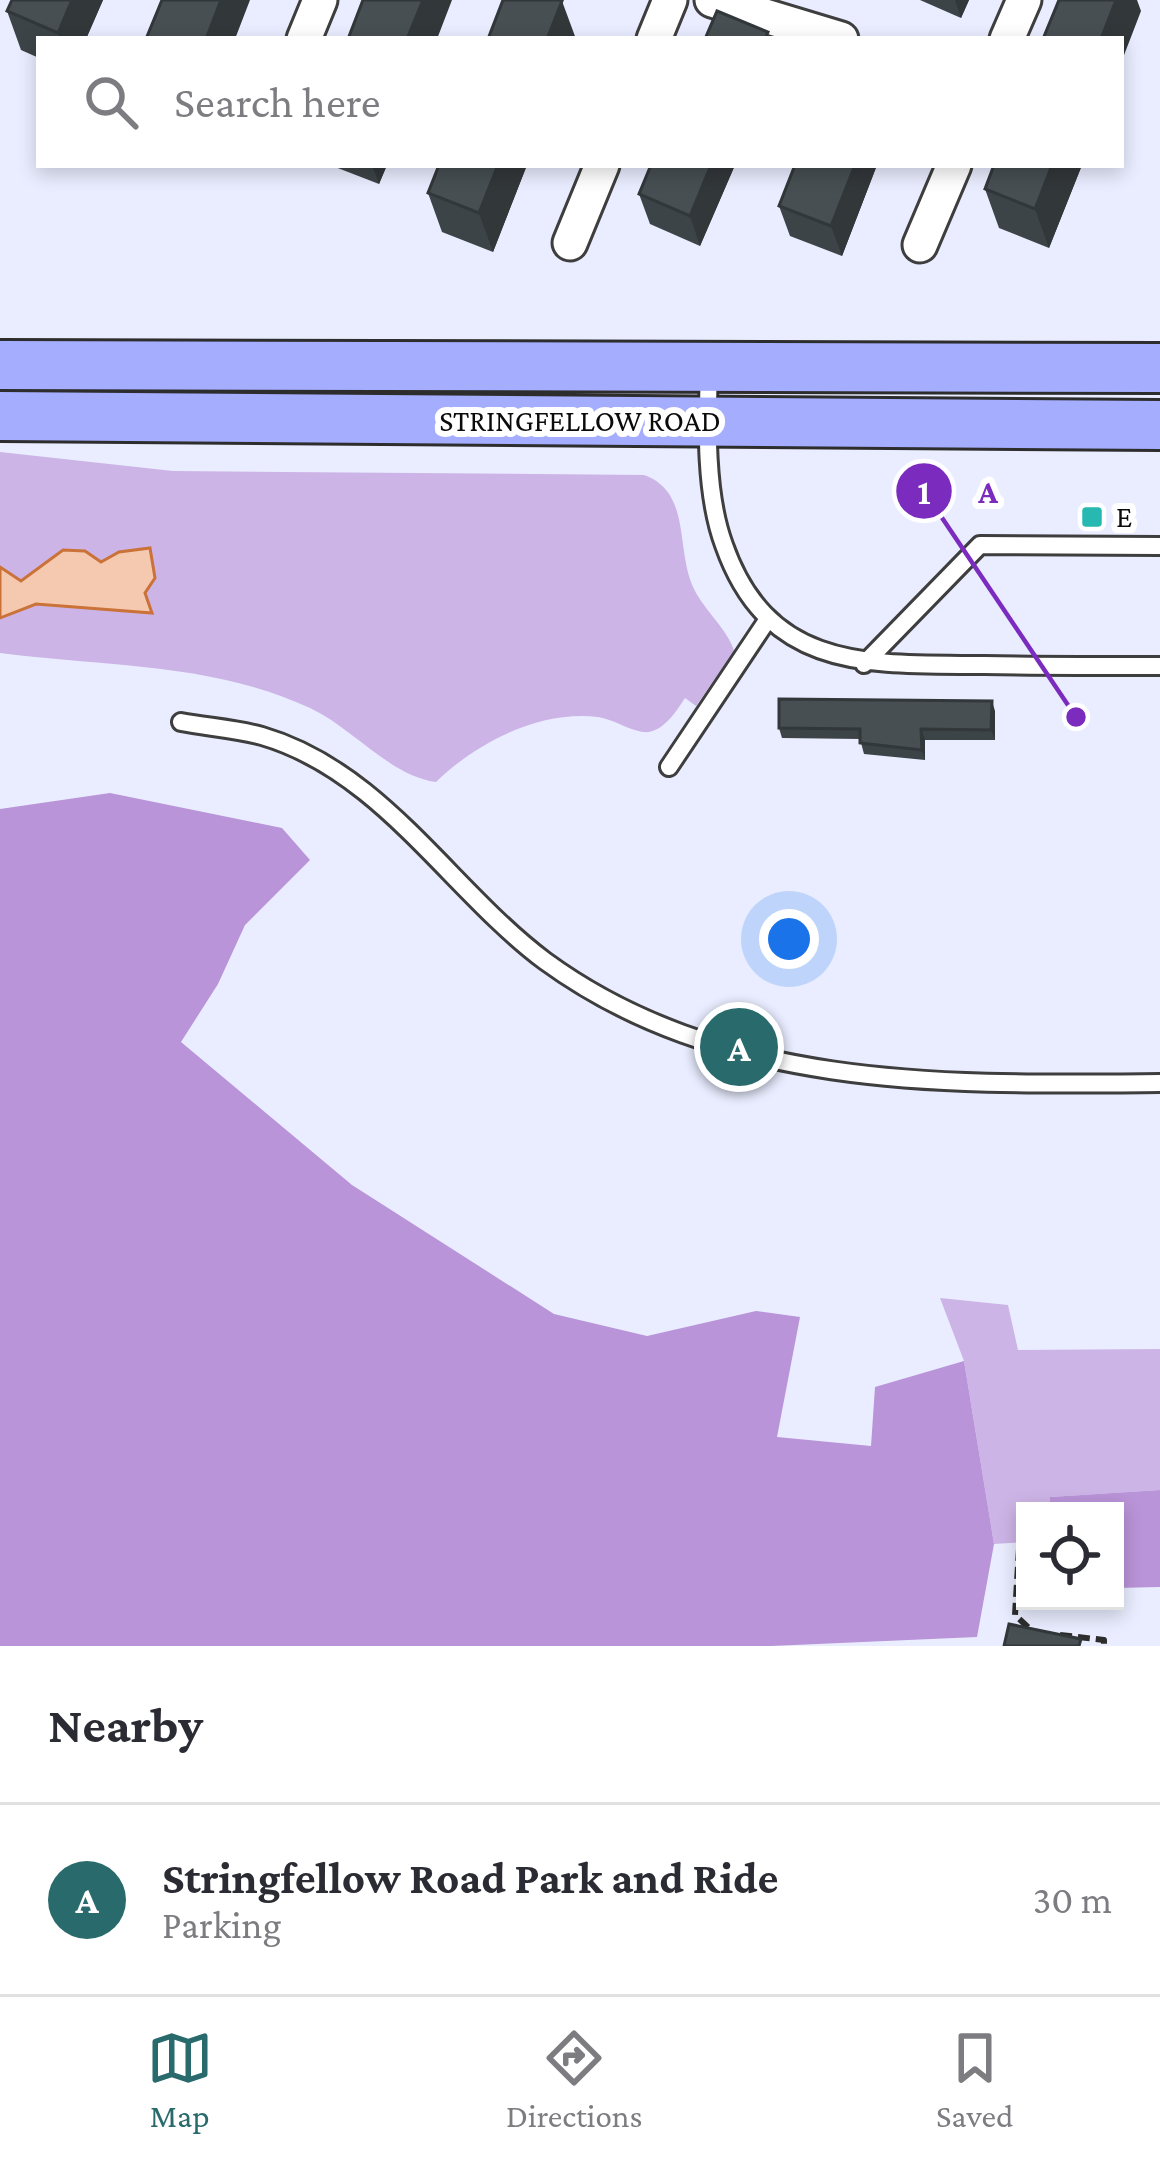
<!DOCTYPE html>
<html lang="en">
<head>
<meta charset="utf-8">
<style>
	:root { --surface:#fff; --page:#f2f2f3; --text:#2b2b33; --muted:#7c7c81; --line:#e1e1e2; --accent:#296a6c }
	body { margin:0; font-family:"Crimson Pro",serif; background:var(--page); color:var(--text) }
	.controls { position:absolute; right:36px; bottom:36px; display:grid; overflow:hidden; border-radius:0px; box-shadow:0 6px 18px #0003 }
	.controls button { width:108px; height:108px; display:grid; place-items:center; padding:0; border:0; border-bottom:3px solid var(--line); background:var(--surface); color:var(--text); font:60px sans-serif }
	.you { position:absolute; left:789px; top:939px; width:42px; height:42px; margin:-30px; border:9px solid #fff; border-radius:50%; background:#1a73e8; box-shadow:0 0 0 18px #1a73e833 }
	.badge { display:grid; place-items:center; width:78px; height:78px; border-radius:50%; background:var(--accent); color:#fff; font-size:39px; font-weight:700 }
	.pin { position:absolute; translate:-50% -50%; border:6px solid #fff; box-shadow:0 3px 12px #0006 }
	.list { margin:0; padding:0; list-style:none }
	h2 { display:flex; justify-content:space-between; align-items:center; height:156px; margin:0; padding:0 48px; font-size:51px }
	h2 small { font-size:39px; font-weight:400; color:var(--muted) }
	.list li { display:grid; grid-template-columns:78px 1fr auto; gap:36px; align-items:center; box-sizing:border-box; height:192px; padding:0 48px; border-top:3px solid var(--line) }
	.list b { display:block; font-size:45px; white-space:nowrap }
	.list p { margin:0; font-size:39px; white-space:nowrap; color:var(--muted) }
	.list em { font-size:39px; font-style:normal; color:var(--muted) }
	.icon { flex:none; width:66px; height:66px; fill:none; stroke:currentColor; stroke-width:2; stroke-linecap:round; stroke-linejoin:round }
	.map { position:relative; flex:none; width:1160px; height:1646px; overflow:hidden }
	.search { position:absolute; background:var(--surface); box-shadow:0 6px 18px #0003; left:36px; right:36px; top:36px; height:132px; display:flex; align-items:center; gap:30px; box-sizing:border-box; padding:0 42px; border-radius:0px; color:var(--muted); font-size:45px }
	.sheet { height:348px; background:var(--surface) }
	nav { display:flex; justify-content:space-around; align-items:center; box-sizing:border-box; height:168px; border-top:3px solid var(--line); background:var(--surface); font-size:33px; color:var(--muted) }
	nav a { display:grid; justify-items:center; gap:6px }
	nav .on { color:var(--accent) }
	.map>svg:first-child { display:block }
	.green { fill:#cdb4e7 }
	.forest { fill:#b994d8 }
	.water { fill:#f5c9af; stroke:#ca7237; stroke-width:3 }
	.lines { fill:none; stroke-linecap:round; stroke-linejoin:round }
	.lane-casing { stroke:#3e3e3e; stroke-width:22 }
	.street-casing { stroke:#3e3e3e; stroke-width:39 }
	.secondary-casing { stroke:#2d2d2d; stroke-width:54 }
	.path { stroke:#2d2d2d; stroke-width:6; stroke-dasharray:12 6; stroke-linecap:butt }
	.lane { stroke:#fff; stroke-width:16 }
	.street { stroke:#fff; stroke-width:33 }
	.secondary { stroke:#a5aefe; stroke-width:48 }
	.wall { fill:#3d4447 }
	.shaded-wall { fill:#32373a }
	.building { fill:#474f53; stroke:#32373a; stroke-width:3 }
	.poi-dot { fill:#26b8b1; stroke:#fff; stroke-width:4.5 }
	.labels { text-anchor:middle; stroke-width:12; stroke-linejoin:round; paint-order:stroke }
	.street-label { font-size:30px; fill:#0b0b0b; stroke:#fff }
	.poi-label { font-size:30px; fill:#0b0b0b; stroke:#fff; text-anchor:start }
	.leader { fill:none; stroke:#7b2cbf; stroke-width:4.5 }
	.callout-dot { fill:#7b2cbf; stroke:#fff; stroke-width:4.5 }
	.mark-label { font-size:36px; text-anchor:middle; font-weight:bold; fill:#fff }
	.callout-label { font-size:33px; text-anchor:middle; font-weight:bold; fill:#7b2cbf; stroke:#fff; stroke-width:12; stroke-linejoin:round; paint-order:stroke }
</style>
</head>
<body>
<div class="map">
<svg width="1160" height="1646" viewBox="0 0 1160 1646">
	<rect width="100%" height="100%" fill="#e9edff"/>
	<path class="green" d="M0,452L173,471L644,475C692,492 675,550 694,589C704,610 728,630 734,651L696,706L685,698C676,712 662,734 643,732C628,730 613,719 598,717C539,710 476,743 436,782C390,776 353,728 310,708C210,662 106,667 0,653Z
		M940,1298L1008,1305L1018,1350L1160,1349V1490L1050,1497V1511H1025V1542L994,1544L964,1361Z"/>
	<path class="forest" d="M110,793L282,828L310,860L245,925L218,984L181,1042L352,1185L554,1314L647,1336L756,1311L800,1317L777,1437L871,1446L875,1387L964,1361L994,1544L977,1637L771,1646H0V809Z
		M1160,1490V1587L1115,1588V1511H1050V1497Z"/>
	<path class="water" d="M150,548L155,578L145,593L152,613L36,604L0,618V567L21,581L63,550L85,551L101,562L119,552Z"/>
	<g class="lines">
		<defs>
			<path id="lane" d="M709,371C707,424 705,494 724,545C769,673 872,664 984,665C1043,666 1101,666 1160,666
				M864,664L980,545L1160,546
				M181,722C208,727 237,729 262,736C382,771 450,890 545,961C723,1091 950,1085 1160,1083
				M669,767L768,619"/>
			<path id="street" d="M712,0L841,39
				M304,39L320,0
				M654,39L670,0
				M1007,39L1024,0
				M570,243L602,165
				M920,245L954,165"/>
			<path id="secondary" d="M0,365L1160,368
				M0,416L1160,425"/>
		</defs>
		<use href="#lane" class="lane-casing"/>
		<use href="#street" class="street-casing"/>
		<use href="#secondary" class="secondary-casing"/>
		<path class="path" d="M1019,1549L1015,1615L1030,1629
			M1060,1635L1104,1640V1646"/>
		<use href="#lane" class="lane"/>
		<use href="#street" class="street"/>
		<use href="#secondary" class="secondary"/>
	</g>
	<path class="wall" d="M12,0H103L86,39H39V58L21,50L7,11Z
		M920,0H969L961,18Z
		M330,165H387L379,184Z
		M527,165L493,252L442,232L428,193Z
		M735,165L700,246L650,224L639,194Z
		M795,165H877L842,256L790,236L779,206Z
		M1082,165L1049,248L999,228L985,189Z
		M995,711V740H925V760L864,754L860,739L782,738L779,728Z"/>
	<path class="shaded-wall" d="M72,0H103L86,39H60L58,33Z
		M221,0H250L235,39H206Z
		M423,0H452L437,39H407Z
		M955,0H969L961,18Z
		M1116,0H1137L1141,11L1121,63V39H1101Z
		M562,1L576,39H547Z
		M372,165H387L379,184Z
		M498,165H527L493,252L479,213Z
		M711,165H735L700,246L690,216Z
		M855,165H877L842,256L831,226Z
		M1052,165H1082L1049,248L1035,209Z
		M992,701L995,711V740L991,730Z
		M921,729L925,740V760L922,750Z"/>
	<path class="building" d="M12,0H72L58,33L7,11Z
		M162,0H221L206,39H146Z
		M363,0H423L407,39H348Z
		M503,0H559L562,1L547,39H488Z
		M1059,0H1116L1101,39H1043Z
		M717,11L768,32L765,39H705Z
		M439,165H498L479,213L428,193Z
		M651,165H711L690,216L639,194Z
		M795,165H855L831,226L779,206Z
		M994,165H1052L1035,209L985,189Z
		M779,699L992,701L991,730L921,729L922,750L860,743V729L779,728Z
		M1009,1624L1081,1639L1079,1646H1004Z"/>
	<rect class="poi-dot" x="1080" y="505" width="24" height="24" rx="6"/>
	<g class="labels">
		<g class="street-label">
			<text x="580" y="431">STRINGFELLOW ROAD</text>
		</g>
		<g class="poi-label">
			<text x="1116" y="527">E</text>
		</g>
	</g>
	<path class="leader" d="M1076 717L924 491"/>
	<g class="callout-dot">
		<circle cx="1076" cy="717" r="12"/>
		<circle cx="924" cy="491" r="30"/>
	</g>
	<g class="mark-label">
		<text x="924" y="504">1</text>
	</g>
	<g class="callout-label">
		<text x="988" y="503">A</text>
	</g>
</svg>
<div class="controls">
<button><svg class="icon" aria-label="locate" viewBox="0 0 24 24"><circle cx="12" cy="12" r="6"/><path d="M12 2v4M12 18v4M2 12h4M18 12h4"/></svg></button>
</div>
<div class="you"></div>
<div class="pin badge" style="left:739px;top:1047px">A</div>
<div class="search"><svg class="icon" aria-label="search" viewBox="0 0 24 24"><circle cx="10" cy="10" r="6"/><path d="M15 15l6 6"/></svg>Search here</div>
</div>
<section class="sheet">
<h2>Nearby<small></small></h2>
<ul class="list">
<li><span class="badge">A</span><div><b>Stringfellow Road Park and Ride</b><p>Parking</p></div><em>30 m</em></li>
</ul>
</section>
<nav>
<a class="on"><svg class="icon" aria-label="map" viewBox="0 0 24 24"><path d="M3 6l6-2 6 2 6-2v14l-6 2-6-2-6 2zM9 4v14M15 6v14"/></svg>Map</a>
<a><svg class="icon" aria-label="directions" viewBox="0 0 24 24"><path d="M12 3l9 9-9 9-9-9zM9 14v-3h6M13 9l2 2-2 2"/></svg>Directions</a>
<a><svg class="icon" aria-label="saved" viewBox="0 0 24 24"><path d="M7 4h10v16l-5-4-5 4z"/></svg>Saved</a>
</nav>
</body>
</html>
